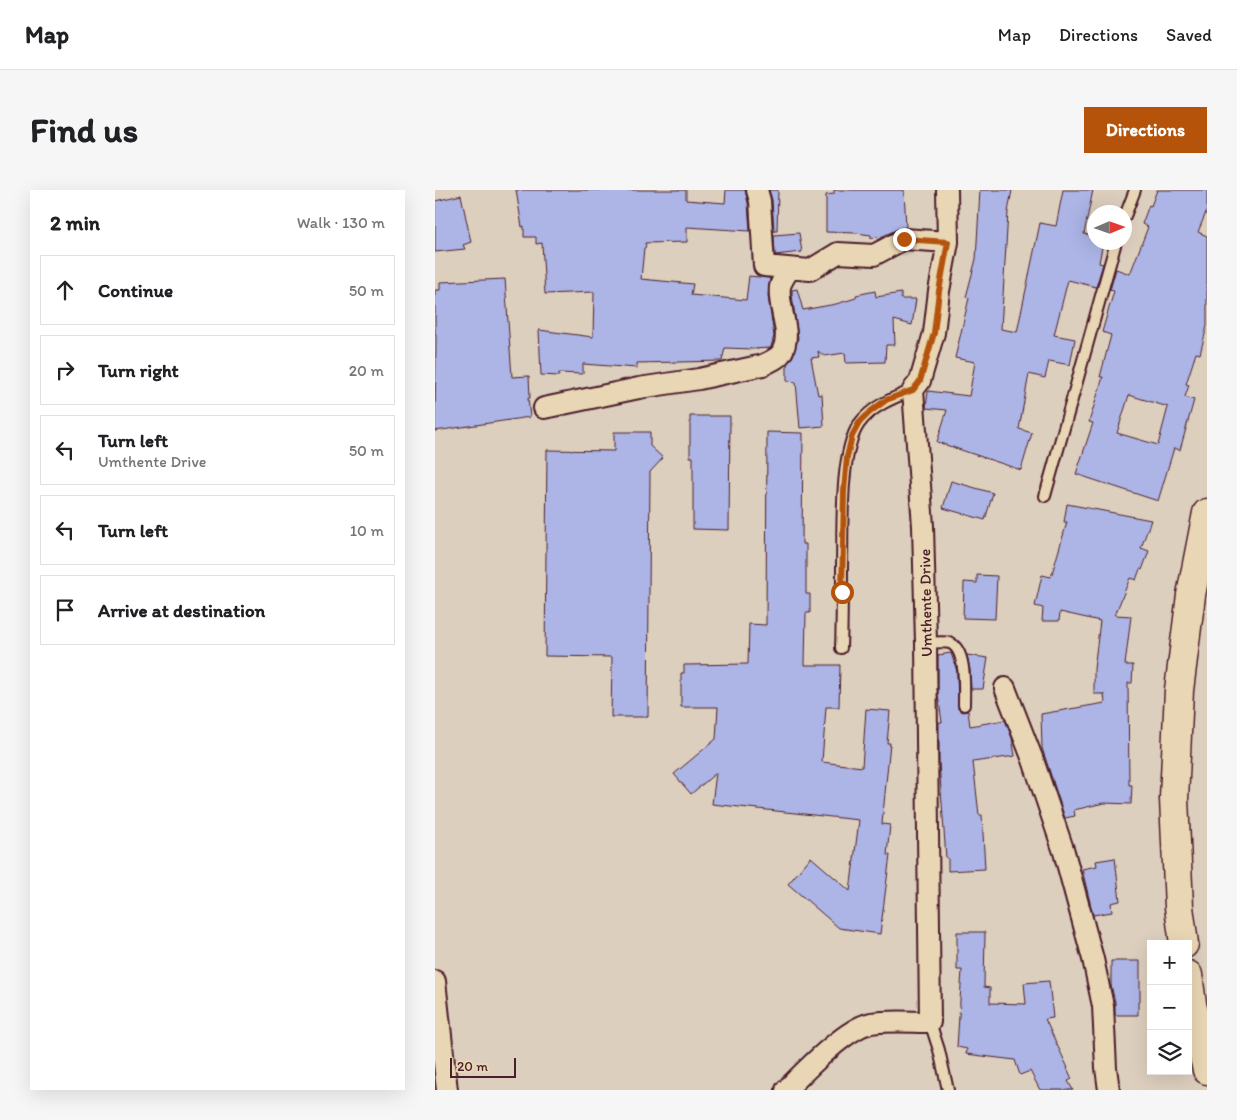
<!DOCTYPE html>
<html lang="en">
<head>
<meta charset="utf-8">
<style>
	:root { --surface:#fff; --page:#f6f6f6; --text:#202124; --muted:#757577; --line:#e0e0e0; --accent:#b45309 }
	body { margin:0; font-family:Itim,sans-serif; background:var(--page); color:var(--text) }
	.controls { position:absolute; right:15px; bottom:15px; display:grid; overflow:hidden; border-radius:0px; box-shadow:0 5px 20px #0002 }
	.controls button { width:45px; height:45px; display:grid; place-items:center; padding:0; border:0; border-bottom:1px solid var(--line); background:var(--surface); color:var(--text); font:25px sans-serif }
	.compass { position:absolute; left:652px; top:15px; width:45px; height:45px; border-radius:50%; background:var(--surface); box-shadow:0 5px 20px #0002; rotate:88deg }
	.scale { position:absolute; left:15px; bottom:12px; width:66px; box-sizing:border-box; padding-left:5px; border:2px solid #4a1f2b; border-top:0; font-size:14px; line-height:18px; white-space:nowrap; color:#4a1f2b; -webkit-text-stroke:4px #e9d6b4; paint-order:stroke }
	.stop { position:absolute; width:15px; height:15px; margin:-11px; border:4px solid #b45309; border-radius:50%; background:#fff }
	.stop.end { background:#b45309; border-color:#fff; box-shadow:0 1px 5px #0008 }
	.list { margin:0; padding:0; list-style:none }
	h2 { display:flex; justify-content:space-between; align-items:center; height:65px; margin:0; padding:0 20px; font-size:21px }
	h2 small { font-size:16px; font-weight:400; color:var(--muted) }
	.list li { display:grid; grid-template-columns:32px 1fr auto; gap:15px; align-items:center; box-sizing:border-box; height:70px; margin:0 10px 10px; padding:0 10px; border:1px solid var(--line); border-radius:0px }
	.list b { display:block; font-size:19px; white-space:nowrap }
	.list p { margin:0; font-size:16px; white-space:nowrap; color:var(--muted) }
	.list em { font-size:16px; font-style:normal; color:var(--muted) }
	.icon { flex:none; width:28px; height:28px; fill:none; stroke:currentColor; stroke-width:2; stroke-linecap:round; stroke-linejoin:round }
	.map { position:relative; flex:none; width:772px; height:900px; overflow:hidden; border-radius:0px }
	header { display:flex; align-items:center; gap:30px; box-sizing:border-box; height:70px; padding:0 25px; background:var(--surface); border-bottom:1px solid var(--line) }
	header strong { font-size:24px }
	nav { display:flex; gap:28px; margin-inline-start:auto; font-size:18px }
	.intro { display:flex; align-items:center; justify-content:space-between; box-sizing:border-box; height:120px; padding:0 30px }
	h1 { margin:0; font-size:35px }
	.button { padding:12px 22px; border-radius:0px; background:var(--accent); color:#fff; font-size:18px; font-weight:700 }
	main { display:flex; gap:30px; padding:0 30px }
	aside { flex:1; background:var(--surface); border-radius:0px; box-shadow:0 5px 20px #0002 }
	.map>svg:first-child { display:block }
	.building { fill:#acb5e6; stroke:#4a1f2b; fill-rule:evenodd }
	.lines { fill:none; stroke-linecap:round; stroke-linejoin:round }
	.lane-casing { stroke:#4a1f2b; stroke-width:14 }
	.street-casing { stroke:#4a1f2b; stroke-width:24 }
	.secondary-casing { stroke:#4a1f2b; stroke-width:31 }
	.lane { stroke:#e9d6b4; stroke-width:10 }
	.street { stroke:#e9d6b4; stroke-width:20 }
	.secondary { stroke:#e9d6b4; stroke-width:28 }
	.route { stroke:#b45309; stroke-width:6 }
	.labels { text-anchor:middle; stroke-width:4; stroke-linejoin:round; paint-order:stroke }
	.street-label { font-size:16px; fill:#4a1f2b; stroke:#e9d6b4 }
</style>
</head>
<body>
<header>
<strong>Map</strong>
<nav><a>Map</a><a>Directions</a><a>Saved</a></nav>
</header>
<div class="intro"><h1>Find us</h1><a class="button">Directions</a></div>
<main>
<aside>
<h2>2 min<small>Walk · 130 m</small></h2>
<ul class="list">
<li><svg class="icon" aria-label="ahead" viewBox="0 0 24 24"><path d="M12 20V5M6 11l6-6 6 6"/></svg><div><b>Continue</b></div><em>50 m</em></li>
<li><svg class="icon" aria-label="right" viewBox="0 0 24 24"><path d="M7 20v-9h11M14 6l5 5-5 5"/></svg><div><b>Turn right</b></div><em>20 m</em></li>
<li><svg class="icon" aria-label="left" viewBox="0 0 24 24"><path d="M17 20v-9H6M10 6l-5 5 5 5"/></svg><div><b>Turn left</b><p>Umthente Drive</p></div><em>50 m</em></li>
<li><svg class="icon" aria-label="left" viewBox="0 0 24 24"><path d="M17 20v-9H6M10 6l-5 5 5 5"/></svg><div><b>Turn left</b></div><em>10 m</em></li>
<li><svg class="icon" aria-label="arrive" viewBox="0 0 24 24"><path d="M6 21V4h12l-3 4 3 4H6"/></svg><div><b>Arrive at destination</b></div></li>
</ul>
</aside>
<div class="map">
<svg width="772" height="900" viewBox="0 0 772 900">
	<rect width="100%" height="100%" fill="#ddcfbe"/>
	<filter id="ink" filterUnits="userSpaceOnUse"><feTurbulence type="fractalNoise" baseFrequency=".02" numOctaves="2"/><feDisplacementMap in="SourceGraphic" scale="10" xChannelSelector="R" yChannelSelector="G"/><feConvolveMatrix kernelMatrix="1 2 1 2 8 2 1 2 1" color-interpolation-filters="sRGB"/></filter>
	<g filter="url(#ink)">
		<path class="building" d="M81,0H251V10L290,13L291,0H310L313,13L315,41L252,37V52L210,53L211,57L209,58L206,89L258,94L256,105L311,110L314,86L335,88L333,106L339,146L336,157L335,158L318,159L290,158L287,171L202,173V178L148,174V184L124,183V186L106,185L104,140L158,147L159,102L110,104L107,53L101,54V47H89V36L87,37Z
			M334,0H343L342,41H339L337,10Z
			M399,0H469L471,37L463,39L448,46L436,48V45L421,43L391,42V5L399,4Z
			M545,0H577L573,22L566,139L582,142L605,33L621,36L628,0H658L649,44L660,46V52H668L664,73L668,74L661,97L633,90L619,145L640,149L635,175L614,171L610,188L594,184L584,239L597,243L586,280L502,252L512,220L491,218L493,201L534,206L540,172L520,168L534,108L531,107L541,69Z
			M722,0H772V20L763,42L772,46V136L765,164L761,163L751,194L754,195L750,207L759,210L745,260L739,258L723,311L641,284L658,233L654,232L668,187H665L676,145L667,142L679,101L675,100L681,79L695,84L713,37L707,34L714,15L716,16ZM694,205L733,217L723,255L682,243Z
			M26,5L36,52L28,55L30,59L0,62V11Z
			M364,43L367,62L340,65L339,45Z
			M70,89L77,187L94,186L95,208H93L95,227L0,241L1,144H0V100H5V92Z
			M362,99L368,120L401,114L421,108V105L440,101L441,107L466,103V109H481L477,135L459,130L460,155H451L450,172L411,173L410,163L389,166L383,161L384,167L376,168L383,205L387,204L389,236L365,238L361,192L352,191V174L358,166L363,148L357,105V100Z
			M255,226H295L294,340L258,339V267H255Z
			M179,242H215V256L228,268L215,282L213,527H176L177,467L110,466L112,260L179,261Z
			M332,242L368,243L367,354H371V404H375V423H371L370,475H405L404,517H391L387,572L427,577L431,519L455,521L452,553H455L447,634L455,635L452,665H455L445,744L404,738L353,694L376,667L415,701L424,630L277,614L281,583L256,604L239,584L281,549L283,517H246V483H249V475L313,474L314,434L331,435Z
			M516,291L558,303L550,330L508,318Z
			M632,314L716,330L706,358L714,361L707,380L705,379L701,390L695,388L680,425L696,426L690,475H698L697,493H693L694,595H697L696,614L669,613L639,620L640,626L630,628L607,558L606,524L670,513L669,504H659V479L665,431L625,422L624,431H607L608,418L600,416L607,385L616,387L632,332H629Z
			M542,385L562,386L560,429L528,428L529,392L542,393Z
			M516,463L522,481L523,519L528,522L533,521L535,536L570,530L577,548L580,566L538,572L544,625H547L550,679L513,681V668H511L504,573V532H507L503,505V465Z
			M532,465L553,468L548,499H536L535,480Z
			M680,668L685,711L676,713L677,722L658,725L647,679L662,676L661,671Z
			M522,742H550L549,797L555,798V813L591,814L589,793L614,791L618,828L610,829L633,878H632L637,889L633,891L638,900H605L595,881L585,885L580,870L531,864L532,859L522,857L527,780H522Z
			M676,771H705V812H703V825H680V812L676,795Z"/>
		<g class="lines">
			<defs>
				<path id="lane" d="M690,26L700,0
					M610,306L681,52
					M491,453C499,453 508,451 515,453C532,460 529,499 529,515
					M406,458C407,431 407,404 407,377C408,341 404,263 424,234C437,216 458,208 478,200
					M495,832L504,860L513,900"/>
				<path id="street" d="M322,0L325,11L329,76L375,80L403,63L439,65L469,49L513,52
					M109,218L204,198L264,189L328,175C334,172 344,168 347,162C358,142 342,118 345,97C346,91 351,85 354,79
					M570,498L598,570L629,662L658,769L668,816L671,878L674,900
					M0,791L12,900
					M351,900C370,881 411,838 436,833C455,830 476,832 495,832L491,453L488,336L478,200L485,191L499,143L504,101L513,52L512,0"/>
				<path id="secondary" d="M749,754L744,717L739,609L744,500L756,405L772,323
					M753,785L757,814L772,880"/>
			</defs>
			<use href="#lane" class="lane-casing"/>
			<use href="#street" class="street-casing"/>
			<use href="#secondary" class="secondary-casing"/>
			<use href="#lane" class="lane"/>
			<use href="#street" class="street"/>
			<use href="#secondary" class="secondary"/>
		</g>
	</g>
	<g class="lines" filter="url(#ink)">
		<path class="route" d="M407,402L409,301L412,267L417,246L424,233L435,222L451,210L478,200L485,191L499,143L504,101L513,52L469,49"/>
	</g>
	<g class="labels">
		<g class="street-label">
			<text transform="translate(490 413) rotate(-91)" y="6">Umthente Drive</text>
		</g>
	</g>
</svg>
<div class="controls">
<button>+</button>
<button>−</button>
<button><svg class="icon" aria-label="layers" viewBox="0 0 24 24"><path d="M12 4l9 5-9 5-9-5zM3 14l9 5 9-5"/></svg></button>
</div>
<svg class="compass" viewBox="-18 -18 36 36"><path d="M0-13l5 13h-10z" fill="#e53935"/><path d="M0 13l5-13h-10z" fill="#757577"/></svg>
<div class="scale">20 m</div>
<div class="stop" style="left:407px;top:402px"></div>
<div class="stop end" style="left:469px;top:49px"></div>
</div>
</main>
</body>
</html>
